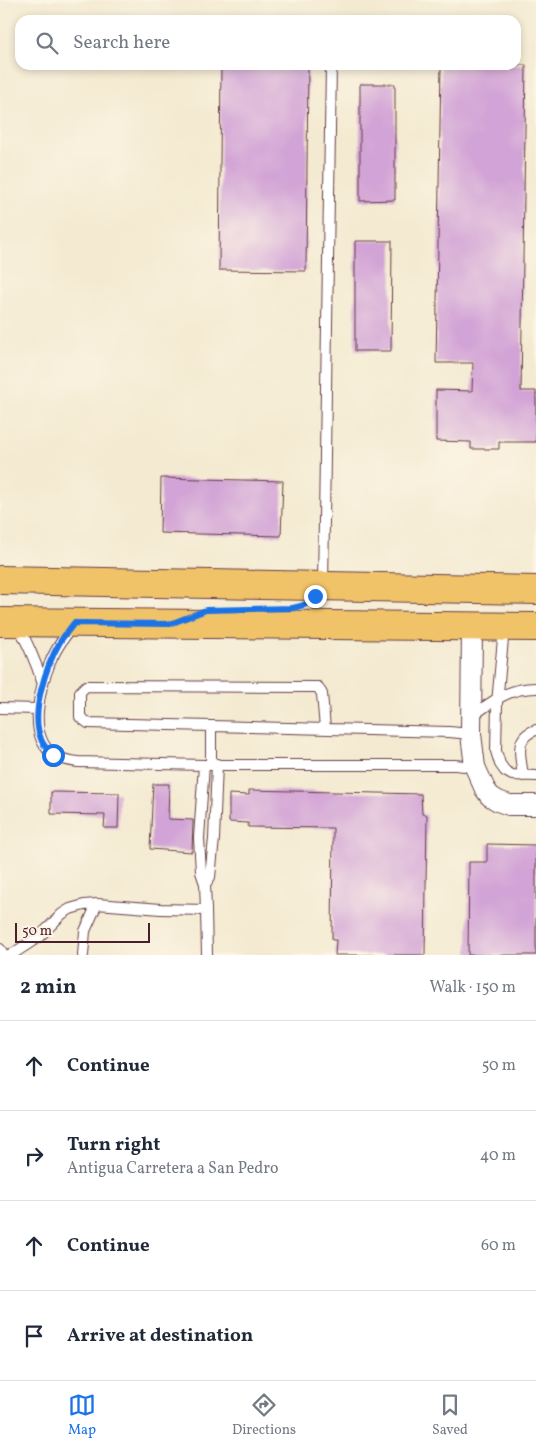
<!DOCTYPE html>
<html lang="en">
<head>
<meta charset="utf-8">
<style>
	:root { --surface:#fff; --page:#f6f6f7; --text:#1f2937; --muted:#747a83; --line:#e0e1e3; --accent:#1a73e8 }
	body { margin:0; font-family:Vollkorn,serif; background:var(--page); color:var(--text) }
	.scale { position:absolute; left:15px; bottom:12px; width:135px; box-sizing:border-box; padding-left:5px; border:2px solid #4a1f2b; border-top:0; font-size:14px; line-height:18px; white-space:nowrap; color:#4a1f2b; -webkit-text-stroke:4px #fcf5e5; paint-order:stroke }
	.stop { position:absolute; width:15px; height:15px; margin:-11px; border:4px solid #1a73e8; border-radius:50%; background:#fff }
	.stop.end { background:#1a73e8; border-color:#fff; box-shadow:0 1px 5px #0008 }
	.list { margin:0; padding:0; list-style:none }
	h2 { display:flex; justify-content:space-between; align-items:center; height:65px; margin:0; padding:0 20px; font-size:21px }
	h2 small { font-size:16px; font-weight:400; color:var(--muted) }
	.list li { display:grid; grid-template-columns:32px 1fr auto; gap:15px; align-items:center; box-sizing:border-box; height:90px; padding:0 20px; border-top:1px solid var(--line) }
	.list b { display:block; font-size:19px; white-space:nowrap }
	.list p { margin:0; font-size:16px; white-space:nowrap; color:var(--muted) }
	.list em { font-size:16px; font-style:normal; color:var(--muted) }
	.icon { flex:none; width:28px; height:28px; fill:none; stroke:currentColor; stroke-width:2; stroke-linecap:round; stroke-linejoin:round }
	.map { position:relative; flex:none; width:536px; height:955px; overflow:hidden }
	.search { position:absolute; background:var(--surface); box-shadow:0 2px 8px #0003; left:15px; right:15px; top:15px; height:55px; display:flex; align-items:center; gap:12px; box-sizing:border-box; padding:0 18px; border-radius:15px; color:var(--muted); font-size:19px }
	.sheet { height:425px; background:var(--surface) }
	nav { display:flex; justify-content:space-around; align-items:center; box-sizing:border-box; height:70px; border-top:1px solid var(--line); background:var(--surface); font-size:14px; color:var(--muted) }
	nav a { display:grid; justify-items:center; gap:2px }
	nav .on { color:var(--accent) }
	.map>svg:first-child { display:block }
	.building { fill:#d2a3d6 }
	.lines { fill:none; stroke-linecap:round; stroke-linejoin:round }
	.lane-casing { stroke:#643d44; stroke-width:12 }
	.street-casing { stroke:#643d44; stroke-width:22 }
	.primary-casing { stroke:#643d44; stroke-width:30 }
	.lane { stroke:#fff; stroke-width:10 }
	.street { stroke:#fff; stroke-width:20 }
	.primary { stroke:#f0c369; stroke-width:28 }
	.route { stroke:#1a73e8; stroke-width:6 }
</style>
</head>
<body>
<div class="map">
<svg width="536" height="955" viewBox="0 0 536 955">
	<rect width="100%" height="100%" fill="#fcf5e5"/>
	<filter id="ink" filterUnits="userSpaceOnUse"><feTurbulence type="fractalNoise" baseFrequency=".02" numOctaves="2"/><feDisplacementMap in="SourceGraphic" scale="10" xChannelSelector="R" yChannelSelector="G"/><feConvolveMatrix kernelMatrix="1 2 1 2 8 2 1 2 1" color-interpolation-filters="sRGB"/></filter>
	<filter id="wash" filterUnits="userSpaceOnUse"><feTurbulence type="fractalNoise" baseFrequency=".0096" numOctaves="4" result="noise"/><feDisplacementMap in="SourceGraphic" scale="20" xChannelSelector="R" yChannelSelector="G"/><feGaussianBlur stdDeviation="1.12" result="paint"/><feColorMatrix in="noise" values="0 0 0 0 0 0 0 0 0 0 0 0 0 0 0 0 0 1.4 0 .05"/><feComposite in="paint" operator="in"/></filter>
	<g filter="url(#wash)">
		<rect width="100%" height="100%" fill="#f4ead1"/>
		<g id="blocks">
			<path class="building" d="M221,65H308L306,271L219,270Z
				M441,65H526L521,391H536V442H499V449H471V442L436,441V390L472,391L473,363H436Z
				M360,84H395V200L360,201Z
				M355,241H392L391,351H355Z
				M161,478L283,481L281,536L160,533Z
				M153,784H169L168,819L193,820L192,852L150,849Z
				M249,790L421,794L422,814L427,815L425,955H335L336,940H332L333,828L248,827V823L229,822V794L249,795Z
				M51,792L119,793L118,828H104L105,815L51,814Z
				M487,844L536,845V955H468L469,862H487Z"/>
		</g>
	</g>
	<g filter="url(#ink)">
		<use href="#blocks" fill-opacity="0" stroke="#643d44" stroke-width="1"/>
		<g class="lines">
			<defs>
				<path id="lane" d="M323,585L331,65
					M17,624C28,643 36,663 43,684
					M72,626C64,638 55,649 50,663C40,687 27,736 53,754C60,759 69,761 78,762L204,765H455L475,767
					M504,628L497,703L496,751L500,764L505,771L512,775L536,776
					M0,708L37,709
					M472,716C493,701 508,688 536,688
					M325,728L322,694L318,687L86,686L80,692V717L88,723L449,732L471,734
					M211,765V726
					M523,776C521,758 513,737 536,730
					M205,884L210,877L214,839L217,764
					M206,910L207,955
					M0,949L4,955
					M11,955L40,936L62,914L70,909L84,905L97,904L161,909L206,910L205,884L201,872L199,838L204,765
					M83,955L85,931L97,904"/>
				<path id="street" d="M472,626L471,734L475,767L485,789L490,796L498,801L509,805H536"/>
				<path id="primary" d="M0,580L536,590
					M0,622L536,627"/>
			</defs>
			<use href="#lane" class="lane-casing"/>
			<use href="#street" class="street-casing"/>
			<use href="#primary" class="primary-casing"/>
			<use href="#lane" class="lane"/>
			<use href="#street" class="street"/>
			<use href="#primary" class="primary"/>
		</g>
	</g>
	<g class="lines" filter="url(#ink)">
		<path class="route" d="M53,755C49,750 43,746 41,739C30,713 46,666 60,642C64,635 70,629 74,623L170,624L206,610L292,608C302,606 308,605 315,596"/>
	</g>
</svg>
<div class="scale">50 m</div>
<div class="stop" style="left:53px;top:755px"></div>
<div class="stop end" style="left:315px;top:596px"></div>
<div class="search"><svg class="icon" aria-label="search" viewBox="0 0 24 24"><circle cx="10" cy="10" r="6"/><path d="M15 15l6 6"/></svg>Search here</div>
</div>
<section class="sheet">
<h2>2 min<small>Walk · 150 m</small></h2>
<ul class="list">
<li><svg class="icon" aria-label="ahead" viewBox="0 0 24 24"><path d="M12 20V5M6 11l6-6 6 6"/></svg><div><b>Continue</b></div><em>50 m</em></li>
<li><svg class="icon" aria-label="right" viewBox="0 0 24 24"><path d="M7 20v-9h11M14 6l5 5-5 5"/></svg><div><b>Turn right</b><p>Antigua Carretera a San Pedro</p></div><em>40 m</em></li>
<li><svg class="icon" aria-label="ahead" viewBox="0 0 24 24"><path d="M12 20V5M6 11l6-6 6 6"/></svg><div><b>Continue</b></div><em>60 m</em></li>
<li><svg class="icon" aria-label="arrive" viewBox="0 0 24 24"><path d="M6 21V4h12l-3 4 3 4H6"/></svg><div><b>Arrive at destination</b></div></li>
</ul>
</section>
<nav>
<a class="on"><svg class="icon" aria-label="map" viewBox="0 0 24 24"><path d="M3 6l6-2 6 2 6-2v14l-6 2-6-2-6 2zM9 4v14M15 6v14"/></svg>Map</a>
<a><svg class="icon" aria-label="directions" viewBox="0 0 24 24"><path d="M12 3l9 9-9 9-9-9zM9 14v-3h6M13 9l2 2-2 2"/></svg>Directions</a>
<a><svg class="icon" aria-label="saved" viewBox="0 0 24 24"><path d="M7 4h10v16l-5-4-5 4z"/></svg>Saved</a>
</nav>
</body>
</html>
